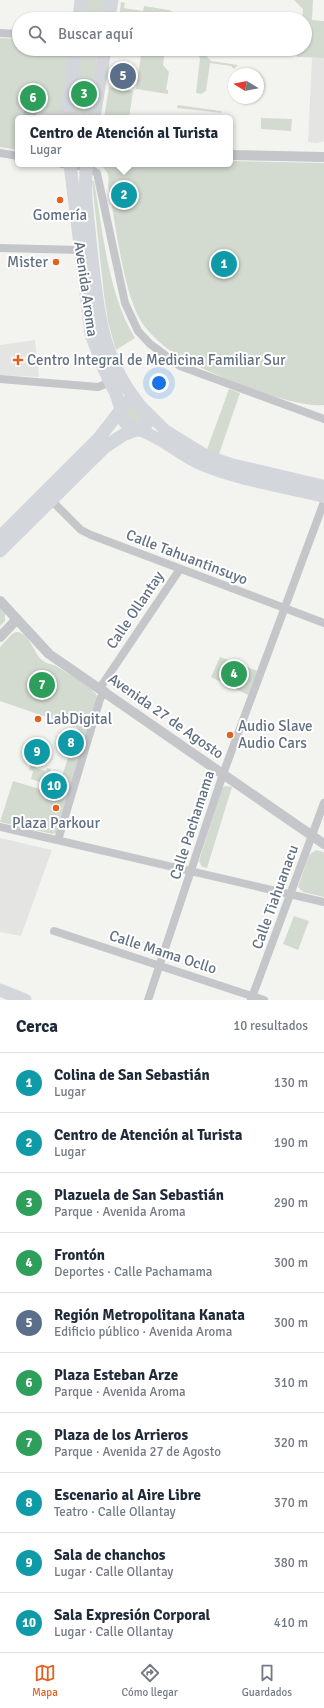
<!DOCTYPE html>
<html lang="es">
<head>
<meta charset="utf-8">
<style>
	:root { --surface:#fff; --page:#f6f6f7; --text:#1f2937; --muted:#747a83; --line:#e0e1e3; --accent:#e36120 }
	body { margin:0; font-family:Signika,sans-serif; background:var(--page); color:var(--text) }
	.compass { position:absolute; left:228px; top:68px; width:36px; height:36px; border-radius:50%; background:var(--surface); box-shadow:0 1px 3px #0004; rotate:280deg }
	.you { position:absolute; left:159px; top:383px; width:14px; height:14px; margin:-10px; border:3px solid #fff; border-radius:50%; background:#1a73e8; box-shadow:0 0 0 6px #1a73e833 }
	.badge { display:grid; place-items:center; width:26px; height:26px; border-radius:50%; background:var(--accent); color:#fff; font-size:13px; font-weight:700 }
	.pin { position:absolute; translate:-50% -50%; border:2px solid #fff; box-shadow:0 1px 4px #0006 }
	.popup { position:absolute; left:15px; top:115px; width:218px; height:52px; box-sizing:border-box; display:grid; place-content:center; border-radius:6px; background:var(--surface); filter:drop-shadow(0 1px 3px #0005); font-size:13px; white-space:nowrap; color:var(--muted) }
	.popup b { font-size:15px; color:var(--text) }
	.popup::after { content:''; position:absolute; left:50%; top:100%; margin-left:-8px; border:8px solid transparent; border-top-color:var(--surface) }
	.list { margin:0; padding:0; list-style:none }
	h2 { display:flex; justify-content:space-between; align-items:center; height:52px; margin:0; padding:0 16px; font-size:17px }
	h2 small { font-size:13px; font-weight:400; color:var(--muted) }
	.list li { display:grid; grid-template-columns:26px 1fr auto; gap:12px; align-items:center; box-sizing:border-box; height:60px; padding:0 16px; border-top:1px solid var(--line) }
	.list b { display:block; font-size:15px; white-space:nowrap }
	.list p { margin:0; font-size:13px; white-space:nowrap; color:var(--muted) }
	.list em { font-size:13px; font-style:normal; color:var(--muted) }
	.icon { flex:none; width:22px; height:22px; fill:none; stroke:currentColor; stroke-width:2; stroke-linecap:round; stroke-linejoin:round }
	.map { position:relative; flex:none; width:324px; height:1000px; overflow:hidden }
	.search { position:absolute; background:var(--surface); box-shadow:0 1px 3px #0004; left:12px; right:12px; top:12px; height:44px; display:flex; align-items:center; gap:10px; box-sizing:border-box; padding:0 14px; border-radius:22px; color:var(--muted); font-size:15px }
	.sheet { height:652px; background:var(--surface) }
	nav { display:flex; justify-content:space-around; align-items:center; box-sizing:border-box; height:56px; border-top:1px solid var(--line); background:var(--surface); font-size:11px; color:var(--muted) }
	nav a { display:grid; justify-items:center; gap:2px }
	nav .on { color:var(--accent) }
	.map>svg:first-child { display:block }
	.built { fill:#e4e5e3 }
	.green { fill:#d3dbd1 }
	.water { fill:#bcc5cb }
	.lines { fill:none; stroke-linecap:round; stroke-linejoin:round }
	.minor { stroke:#c4c6ca; stroke-width:8 }
	.tertiary { stroke:#c4c6ca; stroke-width:10 }
	.secondary { stroke:#d3d7dc; stroke-width:12 }
	.primary { stroke:#d3d7dc; stroke-width:13 }
	.poi-dot { fill:#e36120; stroke:#fff; stroke-width:1.5 }
	.labels { text-anchor:middle; stroke-width:4; stroke-linejoin:round; paint-order:stroke }
	.poi-label { font-size:15px; fill:#627081; stroke:#fff; text-anchor:start }
	.street-label { font-size:15px; fill:#627081; stroke:#fff }
</style>
</head>
<body>
<div class="map">
<svg width="324" height="1000" viewBox="0 0 324 1000">
	<rect width="100%" height="100%" fill="#f3f4ef"/>
	<path class="built" d="M312,58H324V141L317,143L308,142Z
		M35,340L39,377L0,375V345Z
		M0,838L52,850L21,936L0,932Z"/>
	<path class="green" d="M87,0H108L105,19H84Z
		M294,0H313L312,20L324,21V58L297,57V49H305V19H302L303,9Z
		M121,2L125,3L124,8L143,11L144,6L169,10L178,14L179,19L119,18Z
		M0,38L19,39V49H70L62,118H18V150L0,147Z
		M81,49H98L90,118H72Z
		M142,49H165L163,65L169,72L166,90H168V94L136,89Z
		M194,49H201L211,61L238,65L234,69L231,66L210,63L206,91L201,94L196,93L200,58Z
		M109,87L133,91L129,118H104Z
		M178,105L221,111L222,113L177,108Z
		M261,118L292,119L291,131L261,129Z
		M230,161L324,163V405C293,409 219,376 188,362C172,353 157,342 145,327C123,299 116,222 108,185C110,174 107,171 100,164H230Z
		M92,181H94C103,232 108,294 135,338L116,350L108,322L104,295Z
		M229,389L240,393L218,457L206,452Z
		M130,406L140,413L142,422L133,424L125,410Z
		M0,608L5,613V621L0,626Z
		M16,632C30,632 33,653 42,660C47,664 51,664 56,666C67,673 90,686 97,695L56,833L52,834L0,822L13,781L56,794L78,728L0,701V647L12,634Z
		M220,657L257,671L248,695L211,677Z
		M31,763L36,765V768L46,771L47,768L51,769L48,776L45,775L43,783L31,779L33,771L29,770Z
		M225,786L232,787L207,868L202,867L199,861L222,788Z
		M316,850L324,852V897L303,892L298,887L309,855Z
		M294,916L309,921L298,950L283,944Z"/>
	<path class="water" d="M24,110L37,111L36,118H23Z"/>
	<g class="lines">
		<path class="minor" d="M0,33L19,34
			M0,153L18,156
			M62,164L86,167L97,173L125,303L138,331L150,344L180,366L324,419
			M0,248L80,250
			M0,379L98,387L111,382
			M51,500L81,530L91,535L324,623
			M100,688L180,569
			M0,827L324,902
			M58,840L100,699L105,691
			M54,931L264,1000
			M148,1000L223,774L324,502
			M251,1000L324,803"/>
		<path class="tertiary" d="M230,155L324,157
			M0,601L49,654L324,844
			M0,637L17,619"/>
		<path class="secondary" d="M146,411L165,430L207,456L231,464L324,486
			M138,430C162,437 180,456 202,465C241,481 284,487 324,497"/>
		<path class="primary" d="M79,19L81,0
			M109,19L112,0
			M67,118L76,49
			M94,118L105,49
			M70,164L91,334L104,369L116,394L121,409
			M87,164C83,189 88,215 90,240C97,300 98,353 138,403
			M133,401C145,406 156,425 138,430C122,428 111,402 133,401Z
			M0,537L99,438L120,411
			M0,551L105,447L123,435L136,430
			M0,990L25,1000"/>
	</g>
	<g class="poi-dot">
		<circle cx="60" cy="200" r="4"/>
		<circle cx="56" cy="262" r="4"/>
		<path d="M16 354h4v4h4v4h-4v4h-4v-4h-4v-4h4z"/>
		<circle cx="38" cy="719" r="4"/>
		<circle cx="230" cy="735" r="4"/>
		<circle cx="56" cy="808" r="4"/>
	</g>
	<g class="labels">
		<g class="poi-label">
			<text x="60" y="220" text-anchor="middle">Gomería</text>
			<text x="48" y="267" text-anchor="end">Mister</text>
			<text x="27" y="365">Centro Integral de Medicina Familiar Sur</text>
			<text x="46" y="724">LabDigital</text>
			<text x="238" y="731">Audio Slave<tspan x="238" dy="17">Audio Cars</tspan></text>
			<text x="56" y="828" text-anchor="middle">Plaza Parkour</text>
		</g>
		<g class="street-label">
			<text transform="translate(86 289) rotate(82)" y="5">Avenida Aroma</text>
			<text transform="translate(187 557) rotate(21)" y="5">Calle Tahuantinsuyo</text>
			<text transform="translate(135 610) rotate(-56)" y="5">Calle Ollantay</text>
			<text transform="translate(166 716) rotate(35)" y="5">Avenida 27 de Agosto</text>
			<text transform="translate(192 825) rotate(-72)" y="5">Calle Pachamama</text>
			<text transform="translate(275 897) rotate(-70)" y="5">Calle Tiahuanacu</text>
			<text transform="translate(163 952) rotate(18)" y="5">Calle Mama Ocllo</text>
		</g>
	</g>
</svg>
<svg class="compass" viewBox="-18 -18 36 36"><path d="M0-13l5 13h-10z" fill="#e53935"/><path d="M0 13l5-13h-10z" fill="#747a83"/></svg>
<div class="you"></div>
<div class="pin badge" style="left:224px;top:264px;background:#0f9aa8">1</div>
<div class="pin badge" style="left:124px;top:195px;background:#0f9aa8">2</div>
<div class="popup"><b>Centro de Atención al Turista</b>Lugar</div>
<div class="pin badge" style="left:84px;top:94px;background:#2e9e5b">3</div>
<div class="pin badge" style="left:234px;top:674px;background:#2e9e5b">4</div>
<div class="pin badge" style="left:123px;top:76px;background:#5c6f8a">5</div>
<div class="pin badge" style="left:33px;top:98px;background:#2e9e5b">6</div>
<div class="pin badge" style="left:42px;top:685px;background:#2e9e5b">7</div>
<div class="pin badge" style="left:71px;top:743px;background:#0f9aa8">8</div>
<div class="pin badge" style="left:37px;top:752px;background:#0f9aa8">9</div>
<div class="pin badge" style="left:54px;top:786px;background:#0f9aa8">10</div>
<div class="search"><svg class="icon" aria-label="search" viewBox="0 0 24 24"><circle cx="10" cy="10" r="6"/><path d="M15 15l6 6"/></svg>Buscar aquí</div>
</div>
<section class="sheet">
<h2>Cerca<small>10 resultados</small></h2>
<ul class="list">
<li><span class="badge" style="background:#0f9aa8">1</span><div><b>Colina de San Sebastián</b><p>Lugar</p></div><em>130 m</em></li>
<li><span class="badge" style="background:#0f9aa8">2</span><div><b>Centro de Atención al Turista</b><p>Lugar</p></div><em>190 m</em></li>
<li><span class="badge" style="background:#2e9e5b">3</span><div><b>Plazuela de San Sebastián</b><p>Parque · Avenida Aroma</p></div><em>290 m</em></li>
<li><span class="badge" style="background:#2e9e5b">4</span><div><b>Frontón</b><p>Deportes · Calle Pachamama</p></div><em>300 m</em></li>
<li><span class="badge" style="background:#5c6f8a">5</span><div><b>Región Metropolitana Kanata</b><p>Edificio público · Avenida Aroma</p></div><em>300 m</em></li>
<li><span class="badge" style="background:#2e9e5b">6</span><div><b>Plaza Esteban Arze</b><p>Parque · Avenida Aroma</p></div><em>310 m</em></li>
<li><span class="badge" style="background:#2e9e5b">7</span><div><b>Plaza de los Arrieros</b><p>Parque · Avenida 27 de Agosto</p></div><em>320 m</em></li>
<li><span class="badge" style="background:#0f9aa8">8</span><div><b>Escenario al Aire Libre</b><p>Teatro · Calle Ollantay</p></div><em>370 m</em></li>
<li><span class="badge" style="background:#0f9aa8">9</span><div><b>Sala de chanchos</b><p>Lugar · Calle Ollantay</p></div><em>380 m</em></li>
<li><span class="badge" style="background:#0f9aa8">10</span><div><b>Sala Expresión Corporal</b><p>Lugar · Calle Ollantay</p></div><em>410 m</em></li>
</ul>
</section>
<nav>
<a class="on"><svg class="icon" aria-label="map" viewBox="0 0 24 24"><path d="M3 6l6-2 6 2 6-2v14l-6 2-6-2-6 2zM9 4v14M15 6v14"/></svg>Mapa</a>
<a><svg class="icon" aria-label="directions" viewBox="0 0 24 24"><path d="M12 3l9 9-9 9-9-9zM9 14v-3h6M13 9l2 2-2 2"/></svg>Cómo llegar</a>
<a><svg class="icon" aria-label="saved" viewBox="0 0 24 24"><path d="M7 4h10v16l-5-4-5 4z"/></svg>Guardados</a>
</nav>
</body>
</html>
